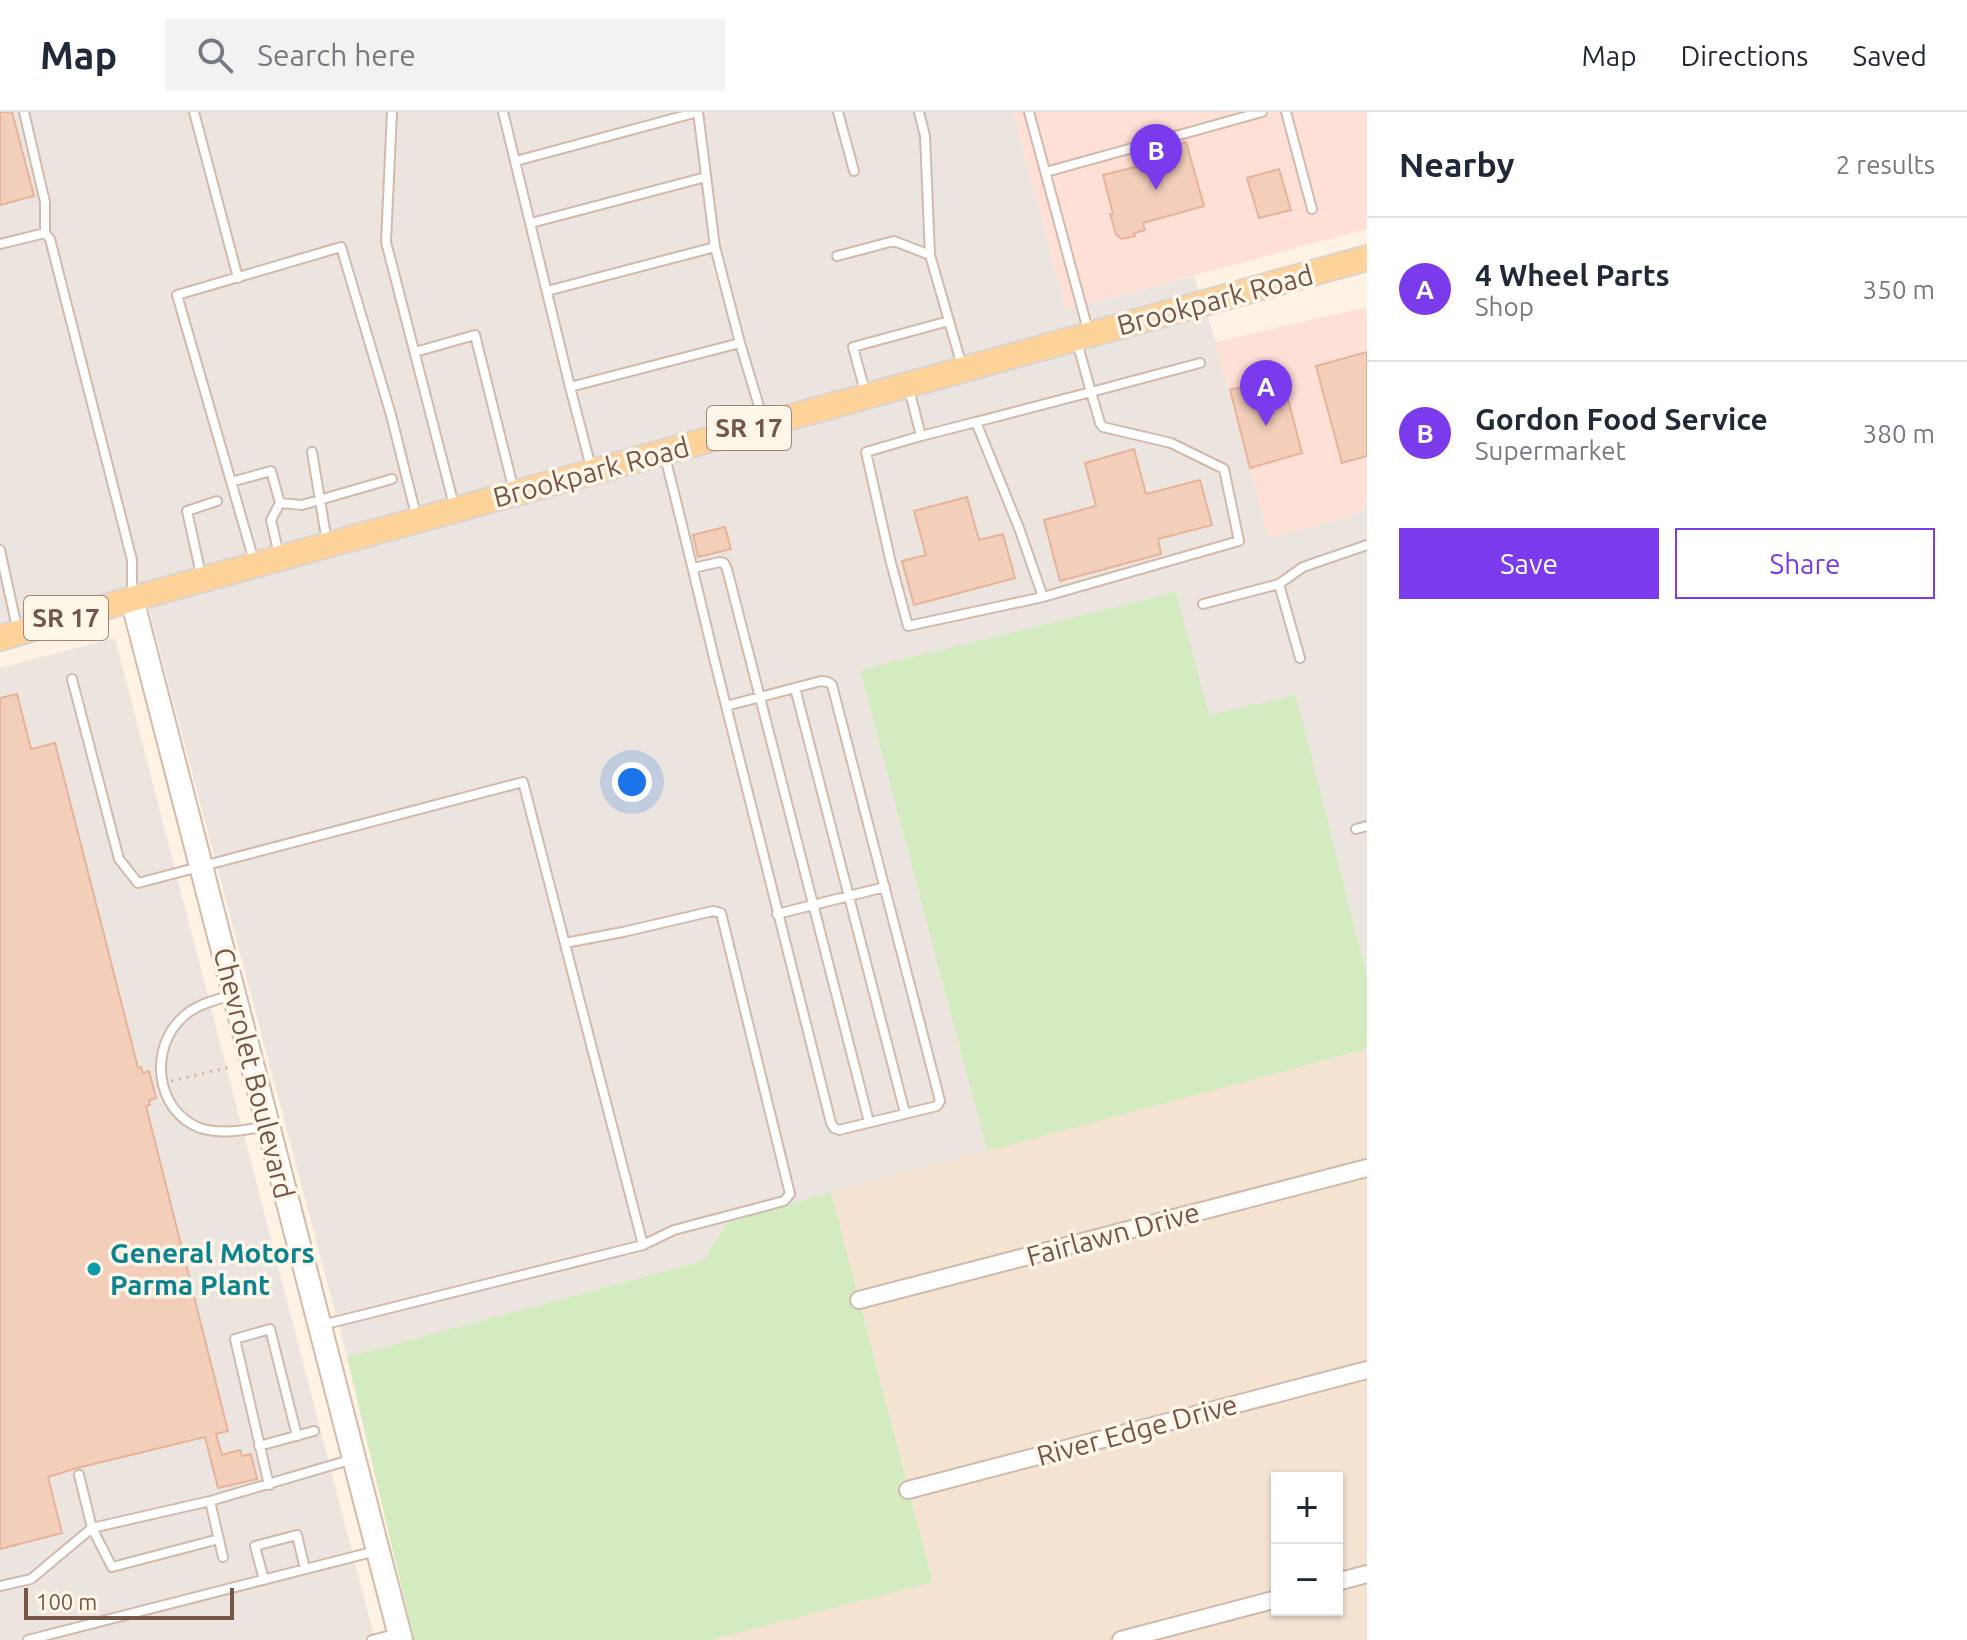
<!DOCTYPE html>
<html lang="en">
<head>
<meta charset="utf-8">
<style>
	:root { --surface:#fff; --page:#f2f2f3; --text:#1f2937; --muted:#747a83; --line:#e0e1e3; --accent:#7c3aed }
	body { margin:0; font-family:Ubuntu,sans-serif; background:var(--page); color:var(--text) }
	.controls { position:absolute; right:24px; bottom:24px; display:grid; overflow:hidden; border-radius:0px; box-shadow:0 2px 6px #0004 }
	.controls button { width:72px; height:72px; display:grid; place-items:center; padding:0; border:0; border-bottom:2px solid var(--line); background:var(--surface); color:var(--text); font:40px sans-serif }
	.scale { position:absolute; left:24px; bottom:20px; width:210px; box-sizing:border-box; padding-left:8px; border:4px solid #765648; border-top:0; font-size:22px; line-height:28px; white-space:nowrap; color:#765648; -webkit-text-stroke:6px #fff6ea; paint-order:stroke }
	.you { position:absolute; left:632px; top:670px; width:28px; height:28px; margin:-20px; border:6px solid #fff; border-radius:50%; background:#1a73e8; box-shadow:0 0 0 12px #1a73e833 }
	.badge { display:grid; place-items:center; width:52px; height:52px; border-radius:50%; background:var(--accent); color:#fff; font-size:26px; font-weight:700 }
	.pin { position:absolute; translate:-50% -66px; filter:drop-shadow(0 2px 4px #0008) }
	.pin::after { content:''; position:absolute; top:42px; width:28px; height:24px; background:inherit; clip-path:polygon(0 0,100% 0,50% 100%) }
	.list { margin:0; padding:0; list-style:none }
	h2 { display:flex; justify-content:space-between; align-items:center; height:104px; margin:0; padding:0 32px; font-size:34px }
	h2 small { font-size:26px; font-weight:400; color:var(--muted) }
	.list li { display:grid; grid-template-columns:52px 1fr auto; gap:24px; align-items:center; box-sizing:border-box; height:144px; padding:0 32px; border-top:2px solid var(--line) }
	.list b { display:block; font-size:30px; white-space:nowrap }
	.list p { margin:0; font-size:26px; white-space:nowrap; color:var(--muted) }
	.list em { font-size:26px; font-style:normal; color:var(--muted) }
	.actions { display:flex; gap:16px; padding:24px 32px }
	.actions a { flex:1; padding:18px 0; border:2px solid var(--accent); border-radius:0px; text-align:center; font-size:28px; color:var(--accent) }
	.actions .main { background:var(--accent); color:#fff }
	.icon { flex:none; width:44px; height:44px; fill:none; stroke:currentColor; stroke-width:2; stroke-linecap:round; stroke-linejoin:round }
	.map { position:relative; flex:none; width:1367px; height:1528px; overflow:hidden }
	header { display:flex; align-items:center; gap:48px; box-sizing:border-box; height:112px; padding:0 40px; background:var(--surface); border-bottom:2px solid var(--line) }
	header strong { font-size:38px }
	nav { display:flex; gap:44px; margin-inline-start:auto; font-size:28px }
	.search { width:560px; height:72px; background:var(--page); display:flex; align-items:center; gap:20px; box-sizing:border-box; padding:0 28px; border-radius:0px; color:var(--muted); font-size:30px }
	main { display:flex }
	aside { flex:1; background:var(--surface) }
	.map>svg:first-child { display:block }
	.residential { fill:#f5e3d1; fill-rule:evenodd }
	.commercial { fill:#fee0d7 }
	.industrial { fill:#ece4de }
	.green { fill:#d4ebc1 }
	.building { fill:#f3ceba; stroke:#e6b39a; stroke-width:2 }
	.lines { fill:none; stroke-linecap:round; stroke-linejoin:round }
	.lane-casing { stroke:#d1baac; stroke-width:12 }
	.street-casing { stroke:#d1baac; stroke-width:20 }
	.secondary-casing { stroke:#d4baa9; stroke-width:26 }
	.primary-casing { stroke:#dbd3cf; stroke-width:28 }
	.path { stroke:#d8b19d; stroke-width:3; stroke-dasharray:2 6; stroke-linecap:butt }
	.lane { stroke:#fff; stroke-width:8 }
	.street { stroke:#fff; stroke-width:16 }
	.secondary { stroke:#fff; stroke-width:22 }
	.primary { stroke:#fed39a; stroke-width:24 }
	.culture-dot { fill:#0f9aa8; stroke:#fff6ea; stroke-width:3 }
	.labels { text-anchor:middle; stroke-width:7; stroke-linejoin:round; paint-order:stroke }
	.shield { fill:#fff6ea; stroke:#9f8679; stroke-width:2 }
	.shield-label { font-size:26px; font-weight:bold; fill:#765648 }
	.street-label { font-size:28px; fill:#765648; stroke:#fff6ea }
	.culture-label { font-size:28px; font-weight:bold; fill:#0d838f; stroke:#fff6ea; text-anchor:start }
</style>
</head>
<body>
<header>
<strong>Map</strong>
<div class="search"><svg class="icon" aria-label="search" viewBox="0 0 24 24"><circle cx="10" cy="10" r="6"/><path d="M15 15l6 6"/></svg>Search here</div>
<nav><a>Map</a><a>Directions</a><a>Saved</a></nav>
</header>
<main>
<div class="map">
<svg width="1367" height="1528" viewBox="0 0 1367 1528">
	<rect width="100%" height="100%" fill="#fdf2e3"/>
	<path class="residential" d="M1367,937V1528H711L933,1469L831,1080ZM1277,1366H1337V1498H1277Z"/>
	<path class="commercial" d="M1013,0H1367V117L1066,198Z
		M1367,195V396L1346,405L1269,427L1228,279L1216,230Z"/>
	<path class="industrial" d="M0,0H1013L1066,198L1194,164L1216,230L1228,279L1269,426L1346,405L1367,396V864L1296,584L1209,603L860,558L987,1039L831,1080L727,1111L703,1149L347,1245L148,494L0,514Z
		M115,526L375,1528H0V556Z"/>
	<path class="green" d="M1176,480L1209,603L1296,583L1367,864V937L987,1039L860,558Z
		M831,1080L933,1470L711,1528H414L347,1245L703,1149L727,1111Z"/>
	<path class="building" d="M0,0H12L34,84L0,93Z
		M1186,30L1204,94L1143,111L1145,118L1134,121L1135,124L1122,127L1119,125L1116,122L1110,102H1113L1103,63L1135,55L1133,45Z
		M1279,57L1291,98L1259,106L1247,66Z
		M1367,240V344L1342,351L1316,254Z
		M1282,264L1302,341L1250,356L1230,278Z
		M1134,337L1146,382L1200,368L1212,413L1158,427L1161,442L1060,469L1044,408L1096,394L1085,351Z
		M967,385L979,428L1003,422L1015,466L914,493L902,449L926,443L914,399Z
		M725,415L731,437L698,445L693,423Z
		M17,582L31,637L55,631L138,956L141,955L143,961L149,959L156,986L149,988L150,993L146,994L228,1319L216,1322L222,1343L240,1338L242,1344L251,1342L257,1367L218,1376L205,1325L77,1356L48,1365L62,1421L0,1437V586Z"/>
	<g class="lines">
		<defs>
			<path id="lane" d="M24,0L45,90V121
				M194,0L238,166
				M392,0L386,130L455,397
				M503,0L570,275L740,231
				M698,0L715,135L740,231L764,311
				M838,0L854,59
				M919,0L925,24L930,143L962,254
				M1029,0L1088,218
				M1286,0L1312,97
				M516,49L698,0
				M1046,60L1262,0
				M531,111L706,65
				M0,132L45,121L50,127L132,448V482
				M837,144L894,129L930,143
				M547,179L715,135
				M415,240L475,223L514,379
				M570,275L592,359
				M909,277L921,324L866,340L891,451L908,514L1043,485L1019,416L976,310L921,324
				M866,283L853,235L949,209
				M976,310L1091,280L1077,230
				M312,340L327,430
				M665,345C682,411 698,479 714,546C752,701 791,856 831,1011L834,1016L839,1018L937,994L940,989L938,981L832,573L828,570L821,569L726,594
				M231,370L271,359L280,391L302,393L392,367
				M0,438L18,520
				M279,443L271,408L280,391
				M254,449L177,183L341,135L391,303L417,407
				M693,456L720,450L724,451L727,457L869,1010
				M202,467L187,399L217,389
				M1279,472L1300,546
				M1043,485L1239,429L1224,357L1171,331L1103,315L1100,311L1091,280L1200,251
				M1203,492L1279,472L1303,455L1367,433
				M72,567L119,747L138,771L523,670L643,1133L322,1213
				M795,576L905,1001
				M1356,717L1367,714
				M777,802L885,775
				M565,831L623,820L713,799L721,801L790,1082L784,1089L674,1118L643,1133
				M234,882C217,888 197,892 184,904C148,935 155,999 200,1016C222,1023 245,1018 267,1014
				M259,1334L314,1319
				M79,1363L92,1416L210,1389L353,1347
				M269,1373L235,1227L270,1217L297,1324
				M210,1389L223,1445
				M264,1468L255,1434L297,1423L305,1457
				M0,1474L31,1467L92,1416L112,1455L219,1427
				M28,1528L376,1439
				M372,1528L399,1521"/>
			<path id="street" d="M859,1188L1367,1056
				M908,1378L1367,1258
				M1337,1470L1367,1462
				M1121,1528L1277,1487"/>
			<path id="secondary" d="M132,487L401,1528"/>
			<path id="primary" d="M0,526L132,487L1367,146"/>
		</defs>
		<use href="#lane" class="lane-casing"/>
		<use href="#street" class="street-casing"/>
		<use href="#secondary" class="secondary-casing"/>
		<use href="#primary" class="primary-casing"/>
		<path class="path" d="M171,969L230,955"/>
		<use href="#lane" class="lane"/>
		<use href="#street" class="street"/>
		<use href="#secondary" class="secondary"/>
		<use href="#primary" class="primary"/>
	</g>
	<circle class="culture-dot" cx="94" cy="1157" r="8"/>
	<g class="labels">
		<g class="shield">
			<rect x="707" y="294" width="84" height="44" rx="6"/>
			<rect x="24" y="484" width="84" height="44" rx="6"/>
		</g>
		<g class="shield-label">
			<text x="749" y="325">SR 17</text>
			<text x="66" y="515">SR 17</text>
		</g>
		<g class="street-label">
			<text transform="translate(1215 188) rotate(-15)" y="10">Brookpark Road</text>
			<text transform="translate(591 360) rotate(-15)" y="10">Brookpark Road</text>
			<text transform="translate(254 961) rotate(76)" y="10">Chevrolet Boulevard</text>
			<text transform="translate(1113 1122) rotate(-15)" y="10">Fairlawn Drive</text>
			<text transform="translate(1137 1318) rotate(-15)" y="10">River Edge Drive</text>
		</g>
		<g class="culture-label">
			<text x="110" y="1151">General Motors<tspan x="110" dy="32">Parma Plant</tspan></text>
		</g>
	</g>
</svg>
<div class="controls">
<button>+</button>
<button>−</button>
</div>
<div class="scale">100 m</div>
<div class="you"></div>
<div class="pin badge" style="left:1266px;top:314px">A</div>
<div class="pin badge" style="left:1156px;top:78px">B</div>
</div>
<aside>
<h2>Nearby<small>2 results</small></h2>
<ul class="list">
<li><span class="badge">A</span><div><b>4 Wheel Parts</b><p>Shop</p></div><em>350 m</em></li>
<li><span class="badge">B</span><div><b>Gordon Food Service</b><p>Supermarket</p></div><em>380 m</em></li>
</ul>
<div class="actions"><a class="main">Save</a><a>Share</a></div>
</aside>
</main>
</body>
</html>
